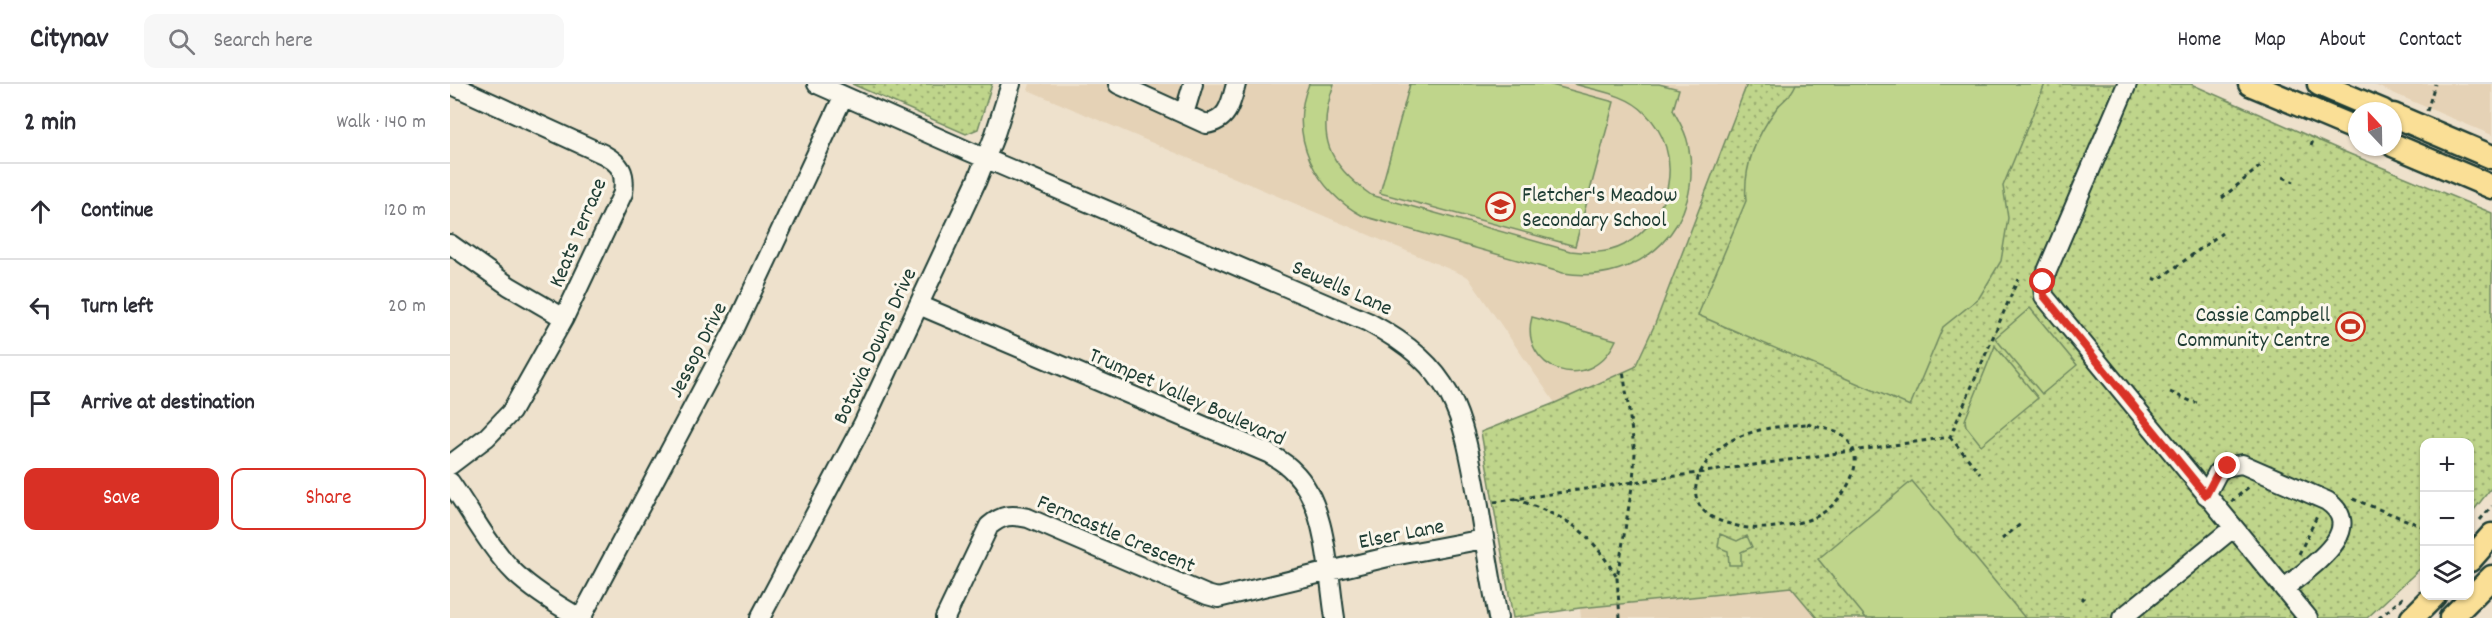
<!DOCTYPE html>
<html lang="en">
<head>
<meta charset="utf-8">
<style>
	:root { --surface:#fff; --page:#f7f7f7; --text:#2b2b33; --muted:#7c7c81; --line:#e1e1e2; --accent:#d93025 }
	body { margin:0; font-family:Dekko,sans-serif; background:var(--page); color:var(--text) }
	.controls { position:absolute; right:18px; bottom:18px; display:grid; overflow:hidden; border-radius:12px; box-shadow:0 2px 4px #0004 }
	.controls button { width:54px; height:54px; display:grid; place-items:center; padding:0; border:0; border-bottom:2px solid var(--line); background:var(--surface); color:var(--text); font:30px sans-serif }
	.compass { position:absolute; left:1898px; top:18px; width:54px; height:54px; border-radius:50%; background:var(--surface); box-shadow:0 2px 4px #0004; rotate:338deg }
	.stop { position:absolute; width:18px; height:18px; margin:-14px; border:4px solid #d93025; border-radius:50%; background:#fff }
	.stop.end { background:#d93025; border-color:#fff; box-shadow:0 2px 6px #0008 }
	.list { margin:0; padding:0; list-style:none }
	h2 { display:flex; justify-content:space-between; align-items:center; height:78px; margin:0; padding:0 24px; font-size:26px }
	h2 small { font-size:20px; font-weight:400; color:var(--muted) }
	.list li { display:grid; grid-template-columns:39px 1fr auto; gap:18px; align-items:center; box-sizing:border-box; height:96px; padding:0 24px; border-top:2px solid var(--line) }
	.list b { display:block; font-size:22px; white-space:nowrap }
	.list em { font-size:20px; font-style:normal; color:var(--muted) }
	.actions { display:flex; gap:12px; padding:18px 24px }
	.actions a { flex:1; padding:14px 0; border:2px solid var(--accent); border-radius:12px; text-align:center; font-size:21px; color:var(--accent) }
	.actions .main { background:var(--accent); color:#fff }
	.icon { flex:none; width:33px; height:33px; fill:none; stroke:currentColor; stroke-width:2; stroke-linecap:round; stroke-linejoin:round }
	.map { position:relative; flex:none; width:2042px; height:534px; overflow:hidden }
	header { display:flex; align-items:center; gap:36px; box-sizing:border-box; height:84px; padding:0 30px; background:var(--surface); border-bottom:2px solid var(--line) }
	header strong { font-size:28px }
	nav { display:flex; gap:33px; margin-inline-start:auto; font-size:21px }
	.search { width:420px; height:54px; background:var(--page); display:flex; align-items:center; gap:15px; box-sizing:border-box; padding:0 21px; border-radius:12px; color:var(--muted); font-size:22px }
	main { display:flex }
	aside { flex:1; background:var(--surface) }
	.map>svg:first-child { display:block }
	.built { fill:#e5d2b6 }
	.park { fill:url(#park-dots); stroke:#6f8960; stroke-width:1.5 }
	.garden { fill:#bfd58b; stroke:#6f8960; stroke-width:1.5 }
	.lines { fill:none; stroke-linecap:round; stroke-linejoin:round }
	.minor-casing { stroke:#1f3d34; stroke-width:22 }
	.major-casing { stroke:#1f3d34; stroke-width:27 }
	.path { stroke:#1f3d34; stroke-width:3; stroke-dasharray:4.5 4.5; stroke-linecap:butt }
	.minor { stroke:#fbf7ec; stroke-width:18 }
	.major { stroke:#fadf96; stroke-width:22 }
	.route { stroke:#d93025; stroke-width:8 }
	.labels { text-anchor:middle; stroke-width:6; stroke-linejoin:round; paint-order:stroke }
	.poi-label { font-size:22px; fill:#1f3d34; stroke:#fbf7ec; text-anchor:start }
	.street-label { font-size:22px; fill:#1f3d34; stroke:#fbf7ec }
</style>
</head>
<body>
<header>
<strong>Citynav</strong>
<div class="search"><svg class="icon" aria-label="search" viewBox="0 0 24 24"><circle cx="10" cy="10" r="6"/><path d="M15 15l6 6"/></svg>Search here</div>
<nav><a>Home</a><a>Map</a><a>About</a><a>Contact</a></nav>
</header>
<main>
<aside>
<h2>2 min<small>Walk · 140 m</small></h2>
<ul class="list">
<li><svg class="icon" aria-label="ahead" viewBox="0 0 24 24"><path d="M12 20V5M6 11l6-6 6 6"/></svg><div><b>Continue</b></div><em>120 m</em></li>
<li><svg class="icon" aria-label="left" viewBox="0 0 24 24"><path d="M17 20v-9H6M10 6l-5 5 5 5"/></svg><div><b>Turn left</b></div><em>20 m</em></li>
<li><svg class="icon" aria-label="arrive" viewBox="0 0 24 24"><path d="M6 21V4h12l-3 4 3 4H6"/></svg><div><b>Arrive at destination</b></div></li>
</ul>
<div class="actions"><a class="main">Save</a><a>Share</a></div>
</aside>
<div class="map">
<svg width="2042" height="534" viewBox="0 0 2042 534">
	<defs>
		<pattern id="park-dots" width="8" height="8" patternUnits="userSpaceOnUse" patternTransform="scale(1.5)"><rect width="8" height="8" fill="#bfd58b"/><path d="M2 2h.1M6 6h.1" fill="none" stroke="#9bae72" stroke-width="1.8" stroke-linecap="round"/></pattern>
	</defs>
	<rect width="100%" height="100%" fill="#eee1cc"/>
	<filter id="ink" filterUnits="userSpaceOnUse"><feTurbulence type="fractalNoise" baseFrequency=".0167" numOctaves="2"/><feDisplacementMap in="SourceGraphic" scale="12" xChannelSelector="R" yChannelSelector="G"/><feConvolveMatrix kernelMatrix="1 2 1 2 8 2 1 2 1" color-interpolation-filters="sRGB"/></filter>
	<g filter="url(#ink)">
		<path class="built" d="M580,0H1297L1205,240L1185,283L1105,319L1018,193L578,6Z
			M1922,0H2042V51L1999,33Z
			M1341,503L1367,534H1131L1130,524Z"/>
		<path class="park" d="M402,0H542L528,45L516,50Z
			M1297,0H1741L1895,68L2042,129V403L2020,431V358H1974V481L1917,534H1367L1341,503L1130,524L1063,534L1031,348L1105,319L1185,283L1205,240Z"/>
		<path class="garden" d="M859,0H884C866,51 877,80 921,111L1120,167C1138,169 1157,170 1174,161C1222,135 1236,69 1195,29C1177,10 1148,7 1124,0H1209L1229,5L1223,26C1229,37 1236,48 1238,60C1256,140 1192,202 1113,189L913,132C866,108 837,52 859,0Z
			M960,0H1098L1164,18L1125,162L930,109Z
			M1346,0H1595L1553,102L1558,134L1551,177L1529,214L1493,243L1460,322L1248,231L1296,117C1293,82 1306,53 1326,25C1334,14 1339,16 1346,0Z
			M1580,224L1627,281L1592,310L1545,254Z
			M1082,233L1166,256C1139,314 1068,284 1082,233Z
			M1545,262L1588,314L1531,361L1516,342L1515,336Z
			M1462,397L1575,534H1416L1368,475Z
			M1270,450L1287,457L1297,452L1302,463L1291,468V481H1279L1278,467L1268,463Z"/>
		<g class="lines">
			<defs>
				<path id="minor" d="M0,0L153,70C171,80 176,88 173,109L114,234L61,328L37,353L0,381
					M367,0L518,67L918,238C1004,284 1012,326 1028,416C1034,455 1041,495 1048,534
					M668,0L756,40C778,37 781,19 786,0
					M1677,0L1597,187L1593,202L1594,212L1858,534
					M734,30L743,0
					M0,160L59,202L114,234
					M469,221L820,370C828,375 837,380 843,387C877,419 878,490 885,534
					M0,398C21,428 39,463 65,489C84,507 107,521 130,534
					M1756,411L1768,388L1775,383L1792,380L1877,417C1920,447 1856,485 1834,505
					M131,534L284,246L393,13
					M310,534L413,340L527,96L544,53L561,0
					M495,534L539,442C552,431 561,430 578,434L757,511L768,514L938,473L1034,455
					M1672,534L1783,444"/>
				<path id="major" d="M1800,0L1907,45
					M1869,0L1933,27
					M1943,31L2042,73
					M1943,61L2042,103
					M2020,476L2042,451
					M1962,534L1984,512
					M2001,534L2042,493"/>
			</defs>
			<use href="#minor" class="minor-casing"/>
			<use href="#major" class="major-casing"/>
			<path class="path" d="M1977,27L1985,0
				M1861,62L1864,54
				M1833,93L1844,98
				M1772,114L1814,79
				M1703,194L1708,196L1772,149
				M1720,308L1745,319L1746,317
				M1357,340C1367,343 1379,345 1388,349C1424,369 1396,415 1371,430C1353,441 1311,447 1291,443C1277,439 1264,437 1254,427C1231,404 1260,367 1282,356C1306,344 1331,342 1357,340Z
				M1500,353L1530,389
				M1066,415C1120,436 1136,442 1166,492
				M1903,415L1974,443
				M1044,418L1500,353L1568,195
				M1781,418L1801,401
				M2030,436L2042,422
				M1552,455L1572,439
				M1849,470L1868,430
				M1631,516L1634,513
				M1170,534L1167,494L1183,397L1185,369L1173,286
				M1929,534L1955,512"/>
			<use href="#minor" class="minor"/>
			<use href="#major" class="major"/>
		</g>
	</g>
	<g class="lines" filter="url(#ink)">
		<path class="route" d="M1593,198L1594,212L1756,411L1768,388L1778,382"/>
	</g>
	<defs>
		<symbol id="school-ring" viewBox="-11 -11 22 22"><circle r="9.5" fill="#fbf7ec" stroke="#c8321e" stroke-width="1.5"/><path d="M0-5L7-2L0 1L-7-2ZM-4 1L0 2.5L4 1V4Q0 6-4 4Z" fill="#c8321e"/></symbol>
		<symbol id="stadium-ring" viewBox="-11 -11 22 22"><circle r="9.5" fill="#fbf7ec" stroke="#c8321e" stroke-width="1.5"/><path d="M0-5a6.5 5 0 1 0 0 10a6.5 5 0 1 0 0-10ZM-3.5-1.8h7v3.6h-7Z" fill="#c8321e"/></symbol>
	</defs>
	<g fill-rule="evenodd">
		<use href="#school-ring" x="1034" y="106" width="33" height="33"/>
		<use href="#stadium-ring" x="1884" y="226" width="33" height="33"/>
	</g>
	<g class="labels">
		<g class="poi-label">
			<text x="1072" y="117">Fletcher's Meadow<tspan x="1072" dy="25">Secondary School</tspan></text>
			<text x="1880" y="237" text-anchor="end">Cassie Campbell<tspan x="1880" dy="25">Community Centre</tspan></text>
		</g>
		<g class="street-label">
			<text transform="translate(126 148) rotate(-67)" y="8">Keats Terrace</text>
			<text transform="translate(893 202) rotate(24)" y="8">Sewells Lane</text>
			<text transform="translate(423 261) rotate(-65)" y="8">Botavia Downs Drive</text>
			<text transform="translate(246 265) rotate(-63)" y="8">Jessop Drive</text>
			<text transform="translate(738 311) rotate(24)" y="8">Trumpet Valley Boulevard</text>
			<text transform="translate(667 448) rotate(23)" y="8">Ferncastle Crescent</text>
			<text transform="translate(951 448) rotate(-11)" y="8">Elser Lane</text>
		</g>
	</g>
</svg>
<div class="controls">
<button>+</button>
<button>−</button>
<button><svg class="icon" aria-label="layers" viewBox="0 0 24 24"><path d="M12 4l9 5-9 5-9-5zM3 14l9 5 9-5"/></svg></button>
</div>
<svg class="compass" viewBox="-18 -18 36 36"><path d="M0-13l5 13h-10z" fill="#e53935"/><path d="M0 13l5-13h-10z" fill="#7c7c81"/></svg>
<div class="stop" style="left:1593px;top:198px"></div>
<div class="stop end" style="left:1778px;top:382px"></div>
</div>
</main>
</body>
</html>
